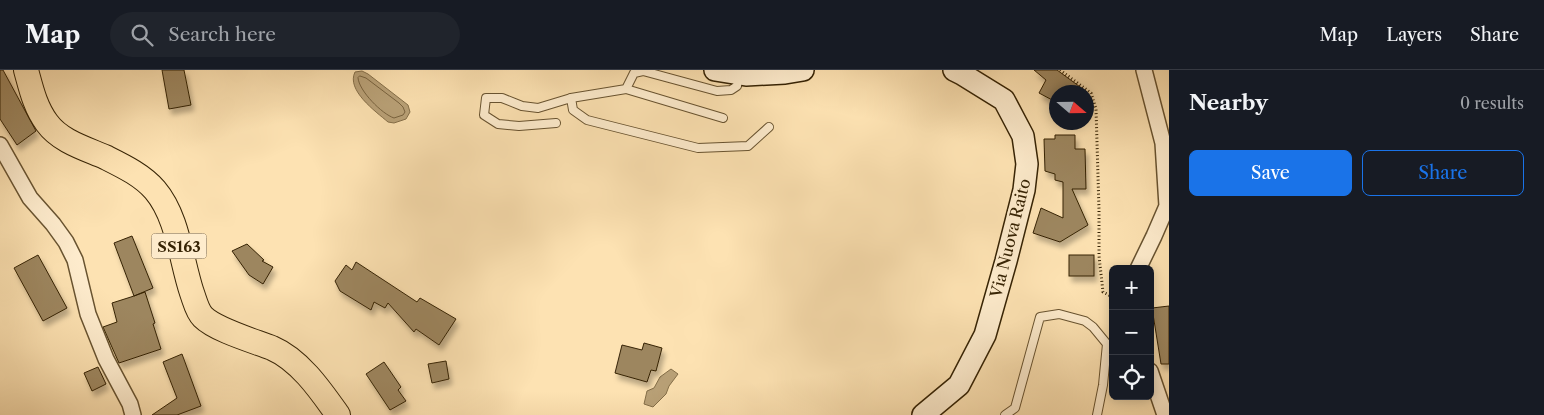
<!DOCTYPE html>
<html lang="en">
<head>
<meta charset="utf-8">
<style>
  body { margin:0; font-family:"Libre Caslon Text",serif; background:#20242c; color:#f1f3f6 }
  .controls { position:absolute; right:15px; bottom:15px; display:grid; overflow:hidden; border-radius:8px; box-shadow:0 2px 12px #0003 }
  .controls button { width:45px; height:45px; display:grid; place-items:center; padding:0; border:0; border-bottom:1px solid #363941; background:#171b24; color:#f1f3f6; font:25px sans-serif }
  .compass { position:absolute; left:1049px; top:15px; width:45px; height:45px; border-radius:50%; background:#171b24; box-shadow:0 2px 12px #0003; rotate:110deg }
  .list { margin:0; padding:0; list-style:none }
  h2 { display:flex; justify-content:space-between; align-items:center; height:65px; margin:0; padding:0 20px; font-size:21px }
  h2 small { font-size:16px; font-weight:400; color:#9ea1a6 }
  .actions { display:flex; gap:10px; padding:15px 20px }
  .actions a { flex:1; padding:11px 0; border:1px solid #1a73e8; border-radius:8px; text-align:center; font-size:18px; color:#1a73e8 }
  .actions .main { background:#1a73e8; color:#fff }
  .icon { flex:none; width:28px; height:28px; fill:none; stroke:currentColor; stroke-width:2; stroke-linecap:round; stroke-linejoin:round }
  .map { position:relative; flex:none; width:1169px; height:345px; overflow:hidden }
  header { display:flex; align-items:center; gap:30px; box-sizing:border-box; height:70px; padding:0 25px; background:#171b24; border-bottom:1px solid #363941 }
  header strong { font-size:24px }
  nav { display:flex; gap:28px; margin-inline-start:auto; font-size:18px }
  .search { width:350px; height:45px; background:#20242c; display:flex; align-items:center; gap:12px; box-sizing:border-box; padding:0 18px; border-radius:28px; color:#9ea1a6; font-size:19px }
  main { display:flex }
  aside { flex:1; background:#171b24 }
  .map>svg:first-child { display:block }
  .water { fill:#b9a177; stroke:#856f49 }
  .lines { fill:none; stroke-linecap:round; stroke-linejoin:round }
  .shore { stroke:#78623e; stroke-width:1 }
  .building { fill:#9d865e; stroke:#362304; filter:url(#shadow) }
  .lane-casing { stroke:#685330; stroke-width:10 }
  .street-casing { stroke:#685330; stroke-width:18 }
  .secondary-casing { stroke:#362304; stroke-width:24 }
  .primary-casing { stroke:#362304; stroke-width:26 }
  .path { stroke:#362304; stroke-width:3; stroke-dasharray:1 2.5; stroke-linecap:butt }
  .lane { stroke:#feeccd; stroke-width:8 }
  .street { stroke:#feeccd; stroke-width:15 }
  .secondary { stroke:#feeccd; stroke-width:21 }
  .primary { stroke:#fde2b2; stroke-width:24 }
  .labels { text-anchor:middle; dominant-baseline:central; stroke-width:4.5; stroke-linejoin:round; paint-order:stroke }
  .shield { fill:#feeccd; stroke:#725f40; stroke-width:1 }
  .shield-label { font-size:15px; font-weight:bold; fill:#362304 }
  .street-label { font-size:16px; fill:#362304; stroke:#feeccd }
</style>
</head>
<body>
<header>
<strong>Map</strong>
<div class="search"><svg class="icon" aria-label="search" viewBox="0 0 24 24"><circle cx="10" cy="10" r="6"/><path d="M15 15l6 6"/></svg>Search here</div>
<nav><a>Map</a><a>Layers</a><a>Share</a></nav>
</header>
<main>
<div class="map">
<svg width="1169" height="345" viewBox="0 0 1169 345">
  <defs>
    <filter id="shadow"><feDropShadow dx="3" dy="5.5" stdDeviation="2.5" flood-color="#0004"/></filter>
  </defs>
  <rect width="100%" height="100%" fill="#fde2b2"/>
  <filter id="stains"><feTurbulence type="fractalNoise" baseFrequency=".004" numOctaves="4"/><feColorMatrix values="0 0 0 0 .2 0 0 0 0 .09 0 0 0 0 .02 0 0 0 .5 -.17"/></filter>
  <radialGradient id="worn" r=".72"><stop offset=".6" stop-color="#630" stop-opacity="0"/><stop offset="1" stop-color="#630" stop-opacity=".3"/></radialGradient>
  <g class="water">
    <path d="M362 1 368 4 408 35 410 42 406 49 394 53 388 52C375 41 346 20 355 2Z"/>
    <polygon points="671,299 678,304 669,316 666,324 653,337 644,334 647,321 654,318 660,307"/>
  </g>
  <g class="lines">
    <path class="shore" d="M360 6 366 8 399 33 403 37 405 42 403 45 394 48C382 44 359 21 358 8Z"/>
  </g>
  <g class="building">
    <polygon points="0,0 3,0 36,61 17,75 0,49"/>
    <polygon points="162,0 184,0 191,35 169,39"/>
    <polygon points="1034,0 1057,0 1087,22 1056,22 1056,32 1039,23 1046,10"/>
    <polygon points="1055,65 1075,65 1075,79 1085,79 1086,119 1072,119 1088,155 1060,172 1033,163 1041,138 1063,148 1063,112 1055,110 1055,104 1045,101 1044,69 1055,69"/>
    <polygon points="132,166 153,218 134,226 145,222 155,253 153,254 161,279 119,293 103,257 117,252 112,233 134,226 114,173"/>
    <polygon points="247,174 264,190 262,191 273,197 263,214 249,205 232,181"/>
    <polygon points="38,185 67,238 43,251 14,198"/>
    <rect x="1069" y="185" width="25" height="21"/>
    <polygon points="356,192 417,232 420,228 456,249 439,275 416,259 414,262 388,233 385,238 374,232 371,240 340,221 335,211 346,195 352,200"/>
    <polygon points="1169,236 1169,294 1161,294 1152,238"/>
    <polygon points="644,273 662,278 656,301 651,300 647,312 615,303 622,275 642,280"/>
    <polygon points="182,284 201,336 177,345 152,345 177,328 163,292"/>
    <polygon points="446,291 449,309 432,313 428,294"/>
    <polygon points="384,292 401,317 398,320 406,331 390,340 366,304"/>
    <polygon points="98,297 106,314 92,321 84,303"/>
  </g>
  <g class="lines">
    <g class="lane-casing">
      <g id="lane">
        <polyline points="626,19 723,48"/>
        <polyline points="571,28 626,19 634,3 643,1 717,21 731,20 737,16 739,5"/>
        <polyline points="556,53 519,56 498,54 484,45 486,28 502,28 522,36 538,38 571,28 573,40 587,50 698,78 748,76 769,57"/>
        <polyline points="1005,345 1015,338 1040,247 1059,244 1085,251 1093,257 1107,274 1103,315 1097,345"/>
      </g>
    </g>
    <g class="street-casing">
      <g id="street">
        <polyline points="0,75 30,128 53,154 66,172 75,190 88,244 106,289 130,334 133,345"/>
        <polyline points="1138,199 1154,166 1167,136 1163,73 1144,0"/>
        <polyline points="1150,301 1165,345"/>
      </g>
    </g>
    <g class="secondary-casing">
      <g id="secondary">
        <polyline points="715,0 746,5 785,3 803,0"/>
        <polyline points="923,345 959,315 985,265 1006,191 1024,120 1027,94 1023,66 1004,30 962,4 954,0"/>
      </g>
    </g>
    <g class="primary-casing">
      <path id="primary" d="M26 0C31 18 35 37 47 53 60 71 84 78 105 87 123 96 142 105 155 120 178 147 181 190 192 223 195 231 197 241 203 247 216 260 254 271 272 278 300 290 321 321 338 345"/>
    </g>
    <polyline class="path" points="1060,0 1091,23 1096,39 1099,140 1099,186 1103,222 1113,227"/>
    <use href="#lane" class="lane"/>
    <use href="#street" class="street"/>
    <use href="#secondary" class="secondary"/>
    <use href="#primary" class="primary"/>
  </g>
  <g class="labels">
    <rect class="shield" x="151.5" y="163.5" width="55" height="25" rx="4"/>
    <g class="shield-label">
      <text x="179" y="176">SS163</text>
    </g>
    <g class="street-label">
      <text transform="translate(1010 168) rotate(-76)">Via Nuova Raito</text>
    </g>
  </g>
  <rect width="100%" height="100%" filter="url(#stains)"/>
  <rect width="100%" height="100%" fill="url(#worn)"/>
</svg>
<div class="controls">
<button>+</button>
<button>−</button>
<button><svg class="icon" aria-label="locate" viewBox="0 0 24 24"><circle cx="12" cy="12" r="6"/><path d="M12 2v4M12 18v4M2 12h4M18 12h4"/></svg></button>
</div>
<svg class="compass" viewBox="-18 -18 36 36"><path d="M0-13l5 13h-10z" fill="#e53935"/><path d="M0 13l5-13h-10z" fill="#9ea1a6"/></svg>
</div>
<aside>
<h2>Nearby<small>0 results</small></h2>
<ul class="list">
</ul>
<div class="actions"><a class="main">Save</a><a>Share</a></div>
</aside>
</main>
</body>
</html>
